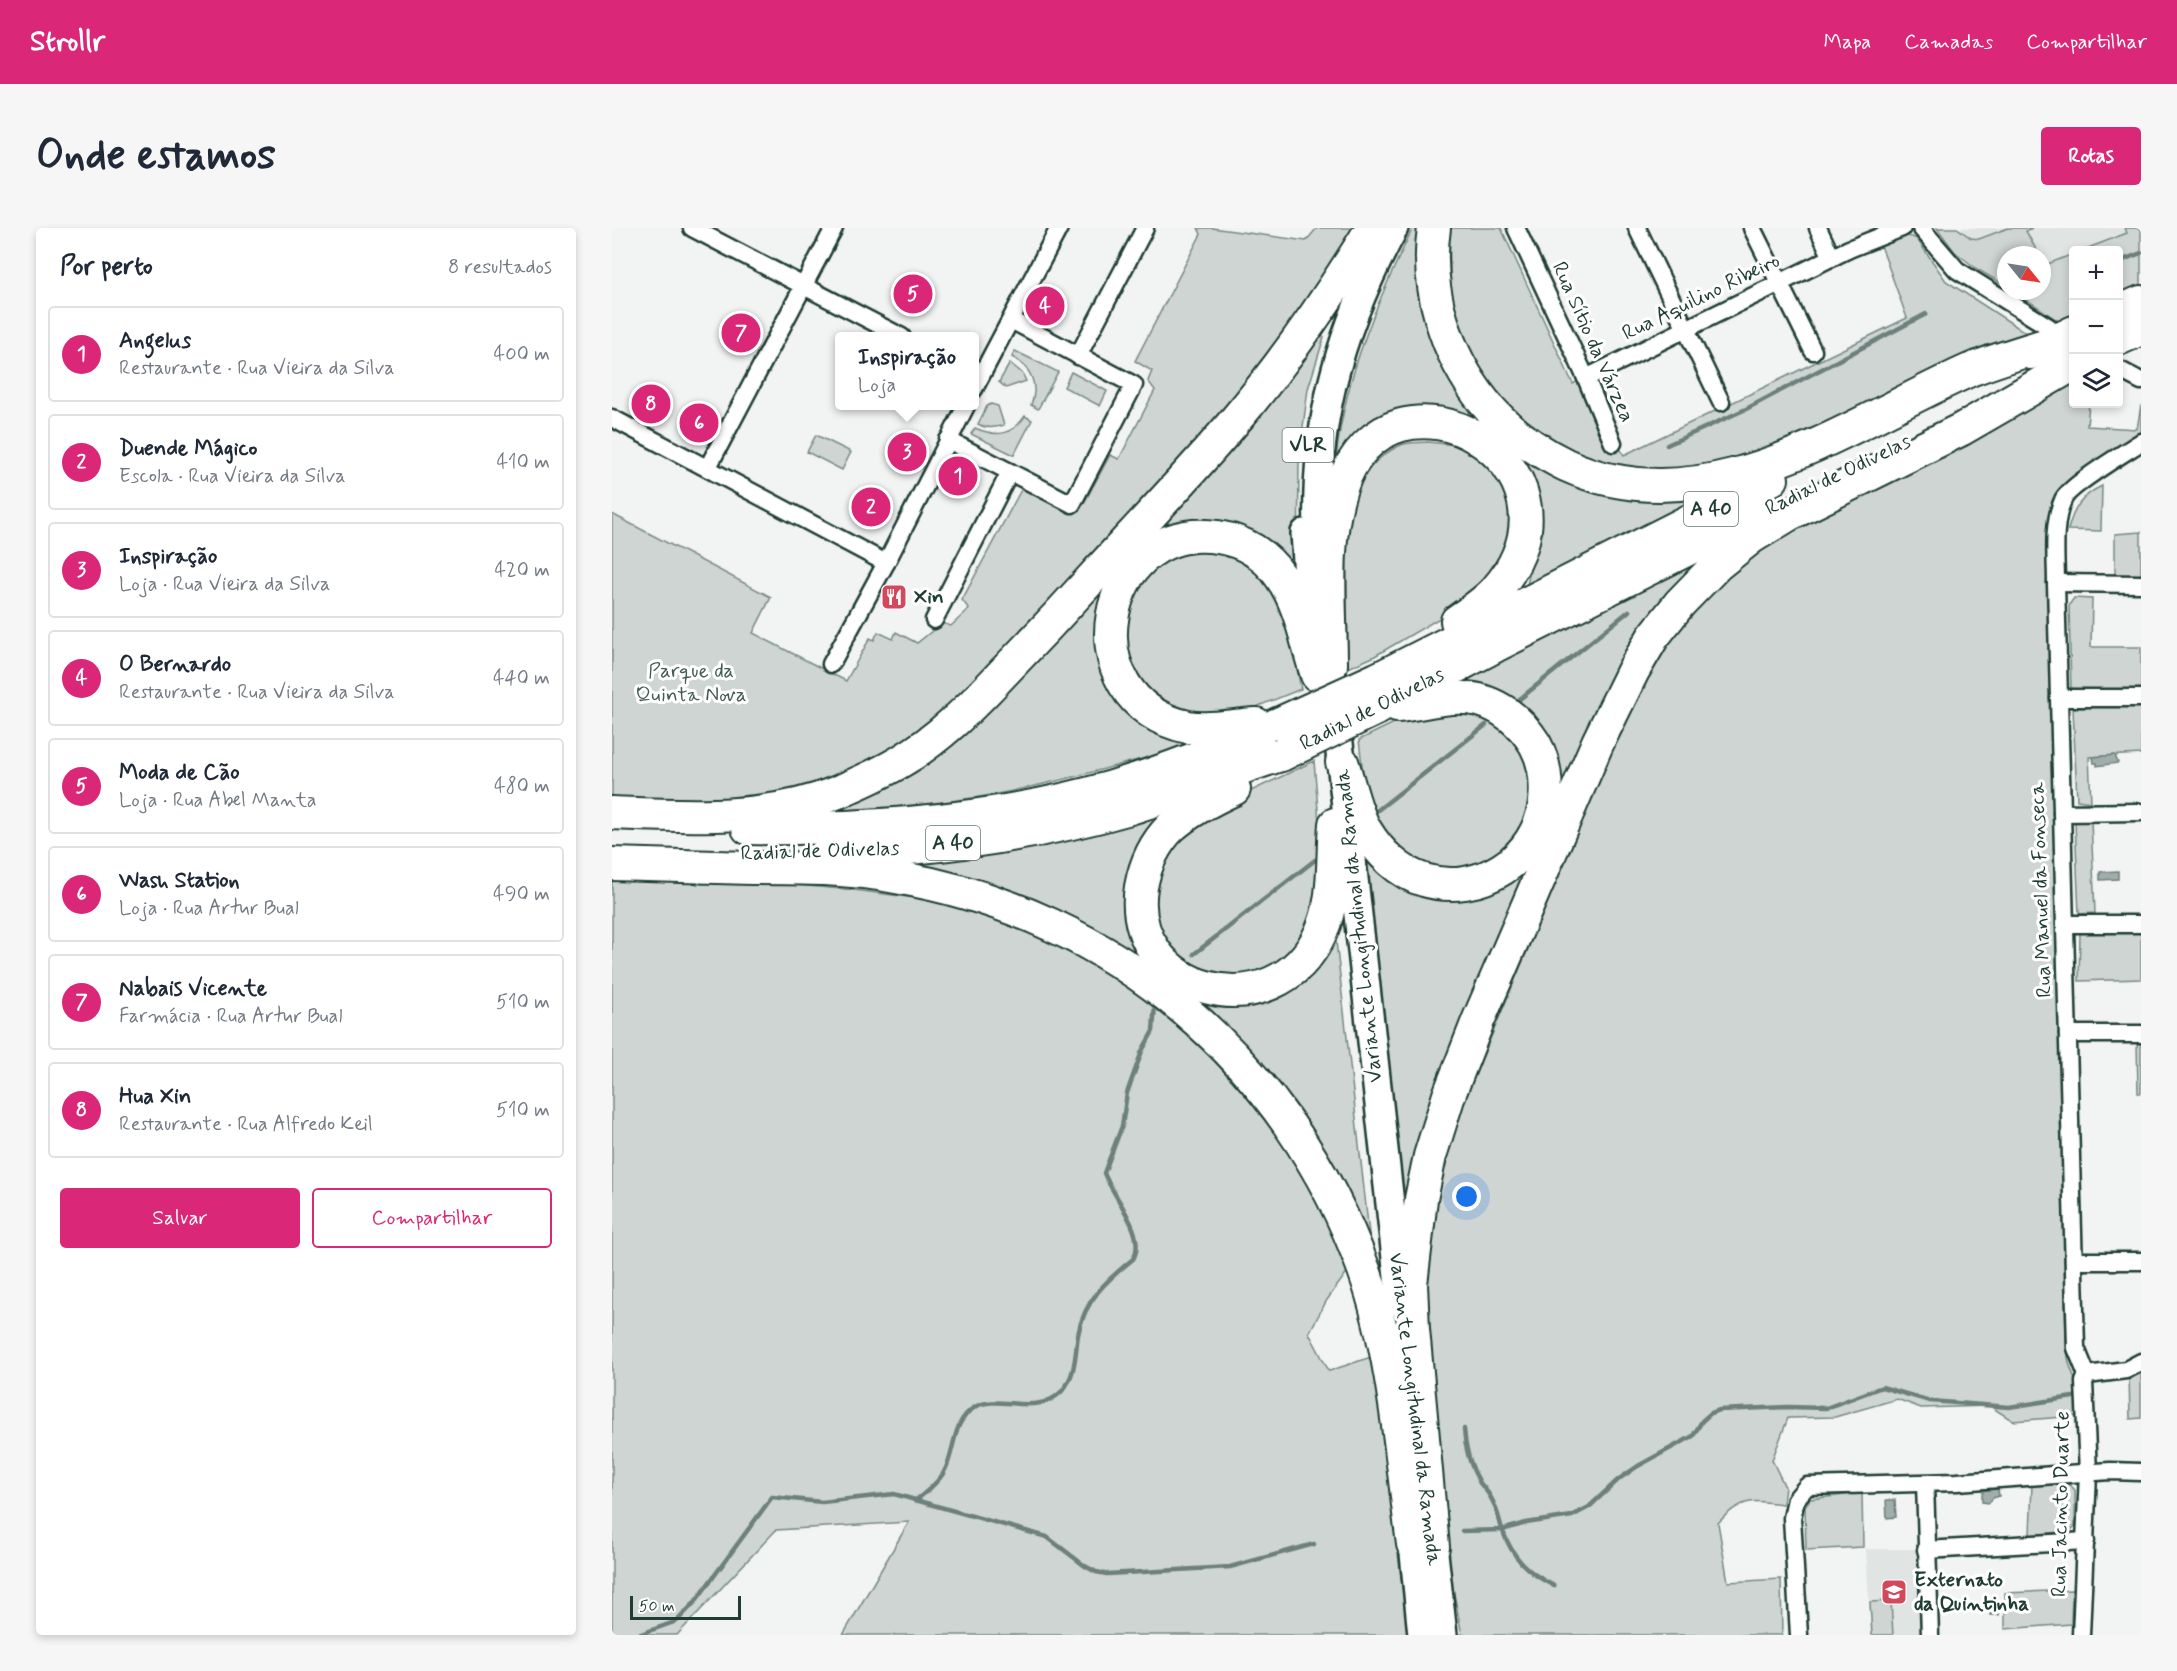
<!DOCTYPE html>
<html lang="pt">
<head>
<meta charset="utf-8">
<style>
  body { margin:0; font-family:Mynerve,sans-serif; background:#f6f6f7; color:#1f2937 }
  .controls { position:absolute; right:18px; top:18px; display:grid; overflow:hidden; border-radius:6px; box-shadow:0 3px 9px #0003 }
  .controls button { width:54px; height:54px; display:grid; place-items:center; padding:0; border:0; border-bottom:2px solid #e0e1e3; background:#fff; color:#1f2937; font:30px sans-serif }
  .compass { position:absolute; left:1385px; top:18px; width:54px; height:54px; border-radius:50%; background:#fff; box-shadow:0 3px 9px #0003; rotate:120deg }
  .scale { position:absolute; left:18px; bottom:15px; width:111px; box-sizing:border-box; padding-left:6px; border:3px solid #1f3d34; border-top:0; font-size:16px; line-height:21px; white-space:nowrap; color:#1f3d34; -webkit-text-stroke:4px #fff; paint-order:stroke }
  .you { position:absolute; left:855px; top:969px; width:21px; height:21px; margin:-15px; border:4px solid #fff; border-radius:50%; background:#1a73e8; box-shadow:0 0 0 9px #1a73e833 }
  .badge { display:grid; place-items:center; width:39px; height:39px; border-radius:50%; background:#db2777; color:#fff; font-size:20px; font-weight:700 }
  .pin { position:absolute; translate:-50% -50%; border:3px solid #fff; box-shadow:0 2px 6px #0006 }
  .popup { position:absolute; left:223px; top:104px; width:144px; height:78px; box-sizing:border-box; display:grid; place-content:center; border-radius:6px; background:#fff; filter:drop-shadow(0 2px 4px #0005); font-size:20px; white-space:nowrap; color:#747a83 }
  .popup b { font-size:22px; color:#1f2937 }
  .popup::after { content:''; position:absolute; left:50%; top:100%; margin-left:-12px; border:12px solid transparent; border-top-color:#fff }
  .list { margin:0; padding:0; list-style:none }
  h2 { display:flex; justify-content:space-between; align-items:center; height:78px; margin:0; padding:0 24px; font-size:26px }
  h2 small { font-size:20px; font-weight:400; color:#747a83 }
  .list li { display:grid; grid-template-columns:39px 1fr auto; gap:18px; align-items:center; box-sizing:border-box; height:96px; margin:0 12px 12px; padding:0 12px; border:2px solid #e0e1e3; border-radius:6px }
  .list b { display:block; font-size:22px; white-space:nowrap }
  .list p { margin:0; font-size:20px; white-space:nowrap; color:#747a83 }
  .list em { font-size:20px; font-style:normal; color:#747a83 }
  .actions { display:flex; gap:12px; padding:18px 24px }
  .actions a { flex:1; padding:14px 0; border:2px solid #db2777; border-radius:6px; text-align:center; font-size:21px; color:#db2777 }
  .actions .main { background:#db2777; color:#fff }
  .icon { flex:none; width:33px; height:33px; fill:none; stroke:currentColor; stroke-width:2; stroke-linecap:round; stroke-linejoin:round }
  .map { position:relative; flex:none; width:1529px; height:1407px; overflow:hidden; border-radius:6px }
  header { display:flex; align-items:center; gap:36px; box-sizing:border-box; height:84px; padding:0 30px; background:#db2777; color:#fff }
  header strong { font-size:28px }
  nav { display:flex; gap:33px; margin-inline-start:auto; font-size:21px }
  .intro { display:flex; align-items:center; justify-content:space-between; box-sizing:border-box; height:144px; padding:0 36px }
  h1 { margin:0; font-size:42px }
  .button { padding:15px 27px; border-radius:6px; background:#db2777; color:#fff; font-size:21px; font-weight:700 }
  main { display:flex; gap:36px; padding:0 36px }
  aside { flex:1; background:#fff; border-radius:6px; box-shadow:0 3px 9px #0003 }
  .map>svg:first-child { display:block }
  .built { fill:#e0e4e3 }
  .green { fill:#ced5d3; stroke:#768984; stroke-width:1.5 }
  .water { fill:#a1adaa; stroke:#6d807b; stroke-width:1.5 }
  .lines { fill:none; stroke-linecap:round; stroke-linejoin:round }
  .stream { stroke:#6d807b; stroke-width:4.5 }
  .street-casing { stroke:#1f3d34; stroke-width:21 }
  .primary-casing { stroke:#1f3d34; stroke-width:32 }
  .highway-casing { stroke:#1f3d34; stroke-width:36 }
  .street { stroke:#fff; stroke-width:16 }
  .primary { stroke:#fff; stroke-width:27 }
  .highway { stroke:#fff; stroke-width:32 }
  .highway-bridge-casing { stroke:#1f3d34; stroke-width:36; stroke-linecap:butt }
  .highway-bridge { stroke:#fff; stroke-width:32 }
  .labels { text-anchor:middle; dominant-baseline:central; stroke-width:6; stroke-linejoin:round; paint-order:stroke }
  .shield { fill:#fff; stroke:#627771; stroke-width:1.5 }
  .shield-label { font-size:20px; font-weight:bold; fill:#1f3d34 }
  .street-label { font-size:21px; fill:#1f3d34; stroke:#fff }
  .poi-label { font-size:21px; font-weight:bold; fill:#1f3d34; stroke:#fff; text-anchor:start }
  .park-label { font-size:21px; fill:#425b54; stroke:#fff }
</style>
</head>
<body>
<header>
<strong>Strollr</strong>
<nav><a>Mapa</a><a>Camadas</a><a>Compartilhar</a></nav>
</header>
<div class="intro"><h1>Onde estamos</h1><a class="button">Rotas</a></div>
<main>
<aside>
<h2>Por perto<small>8 resultados</small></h2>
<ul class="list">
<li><span class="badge">1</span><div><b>Angelus</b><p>Restaurante · Rua Vieira da Silva</p></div><em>400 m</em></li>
<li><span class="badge">2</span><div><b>Duende Mágico</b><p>Escola · Rua Vieira da Silva</p></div><em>410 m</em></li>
<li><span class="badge">3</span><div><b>Inspiração</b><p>Loja · Rua Vieira da Silva</p></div><em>420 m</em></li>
<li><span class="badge">4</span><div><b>O Bernardo</b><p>Restaurante · Rua Vieira da Silva</p></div><em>440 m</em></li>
<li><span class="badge">5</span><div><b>Moda de Cão</b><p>Loja · Rua Abel Manta</p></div><em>480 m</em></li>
<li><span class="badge">6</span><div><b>Wash Station</b><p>Loja · Rua Artur Bual</p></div><em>490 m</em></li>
<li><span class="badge">7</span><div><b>Nabais Vicente</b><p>Farmácia · Rua Artur Bual</p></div><em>510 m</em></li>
<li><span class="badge">8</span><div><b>Hua Xin</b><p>Restaurante · Rua Alfredo Keil</p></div><em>510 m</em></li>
</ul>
<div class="actions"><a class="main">Salvar</a><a>Compartilhar</a></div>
</aside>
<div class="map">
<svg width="1529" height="1407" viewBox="0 0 1529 1407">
  <rect width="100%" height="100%" fill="#f2f3f3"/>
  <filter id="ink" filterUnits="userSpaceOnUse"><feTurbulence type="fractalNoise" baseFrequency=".0167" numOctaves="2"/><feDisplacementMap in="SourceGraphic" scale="12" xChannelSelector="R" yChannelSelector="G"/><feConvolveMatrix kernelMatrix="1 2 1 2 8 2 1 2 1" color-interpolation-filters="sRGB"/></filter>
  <g filter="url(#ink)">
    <g class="built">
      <polygon points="1325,0 1529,0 1506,22 1462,22 1461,47 1430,59 1430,27 1394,27 1394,58 1365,41 1343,24"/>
      <polygon points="1254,1321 1307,1321 1310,1407 1259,1407"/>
    </g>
    <g class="green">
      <path d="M586 0H600L694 13 705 0H749L671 122 371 456 250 546 131 576 0 575V286L159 369 141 405 234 453 258 410 262 412 266 404 281 411 284 404 305 415 330 395 339 398 357 381 350 372 410 260C429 263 452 294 471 277L498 227 507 231 543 162 536 153 540 143 523 133 589 6Z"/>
      <path d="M801 0H816L814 21 896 209 1094 265 1095 269 915 357 927 299V280L922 258 834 184 735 236 724 230C733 148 765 73 801 0Z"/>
      <path d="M837 0H889L961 156 966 153 1012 227 1295 90 1268 15C1281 11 1293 4 1305 11L1334 53 1419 108 1374 117 1332 140 1164 221 1104 243 1021 248 917 206 862 140 839 73Z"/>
      <polygon points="1325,0 1345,0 1359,10 1367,11 1396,0 1420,0 1414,3 1427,27 1394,27 1394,58 1365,41 1343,24"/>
      <polygon points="1513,0 1529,0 1529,57 1507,68 1506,22 1471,22 1515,5"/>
      <polygon points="1461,26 1461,88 1448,94 1402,63 1430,63 1430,32 1433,37"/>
      <path d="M710 106 712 109 696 161 687 229 686 349 656 321 549 310 487 422 588 515C518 534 449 554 379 567 322 577 263 580 206 584L269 557 647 188Z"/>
      <path d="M403 123 446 144 426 181 419 177C427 157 419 139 400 129Z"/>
      <polygon points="398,135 410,145 414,153 394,160 387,154"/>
      <polygon points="459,144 495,163 488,178 452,159"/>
      <path d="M1461 150 1462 176H1477L1475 198 1525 201 1529 177V206L1443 275 1438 288 1437 300 1454 1116 1457 1135 1464 1154V1188L1401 1193 1378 1178 1309 1180 1285 1171 1223 1189 1176 1190 1160 1232 1173 1259 1171 1276C1139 1272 1129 1270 1106 1295L1116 1354 1169 1351 1170 1407H850L835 1330 811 1067 824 960 846 888 1018 477C1037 444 1056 410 1082 382 1107 353 1136 328 1167 306Z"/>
      <path d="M379 176 386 178 392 197C383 200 374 201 366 196L375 178Z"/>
      <path d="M413 188 420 192 402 227 359 206 363 200C384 209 400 208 413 188Z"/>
      <polygon points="204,207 239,224 230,242 195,224"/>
      <path d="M816 214 844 217 866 227 887 246 899 275 893 331 850 377 761 429 736 440C736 414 735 388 735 362 734 309 730 243 789 217 797 214 808 215 816 214Z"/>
      <path d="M1490 258 1489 303 1456 302C1461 281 1470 267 1490 258Z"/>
      <polygon points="1529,304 1529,347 1503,347 1503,306"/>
      <path d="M583 323C592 324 602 323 611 325 676 337 678 409 689 461L634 483 586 486 539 469 522 448 512 404 525 359 542 341 562 329Z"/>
      <polygon points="1105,324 1052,384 794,994 755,634 761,630 863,666 945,547 853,460 848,452"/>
      <polygon points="1462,370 1480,371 1479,419 1529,419 1529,462 1459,464 1457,377"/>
      <polygon points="1529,477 1529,526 1477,529 1479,574 1465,572 1461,480"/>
      <polygon points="815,484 863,486 892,498 910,516 925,549 906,615 878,636 822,645 776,617 755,579 747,512 784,494"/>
      <polygon points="702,533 708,606 706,680 679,728 634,750 581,742 551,713 538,688 550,629 595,584"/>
      <polygon points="559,581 519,677 603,772 723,704 759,1023 586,780 290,637 355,630 469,608"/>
      <polygon points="1479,593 1483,685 1467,686 1463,594"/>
      <polygon points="0,646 126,652 242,662 357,677 443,709 557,781 676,909 741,1036 715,1072 697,1105 717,1143 762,1128 796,1407 231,1407 297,1294 164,1302 65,1407 0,1407"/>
      <polygon points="1529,704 1529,751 1467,753 1468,705"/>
      <polygon points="1525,814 1529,814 1529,865 1526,865"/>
      <polygon points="1529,1141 1529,1190 1518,1191 1517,1146"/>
      <polygon points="1420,1256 1458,1257 1463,1262 1463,1298 1458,1303 1418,1307"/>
      <polygon points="1250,1265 1251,1319 1194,1322 1193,1278 1198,1271"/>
      <polygon points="1460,1362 1459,1396 1393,1401 1393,1365"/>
      <polygon points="1279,1373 1281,1407 1260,1407 1258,1374"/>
    </g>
    <g class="water">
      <polygon points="1503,527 1506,535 1485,538 1485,535 1482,535 1481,529"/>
      <polygon points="1506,643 1506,651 1488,652 1488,644"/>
      <polygon points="1386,1261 1387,1268 1381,1270 1377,1275 1370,1274 1370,1267 1372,1262"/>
      <polygon points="1274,1272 1283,1272 1284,1289 1275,1290"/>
      <polygon points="1377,1372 1386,1372 1387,1387 1378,1387"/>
    </g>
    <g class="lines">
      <g class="stream">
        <polyline points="1506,34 1529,25"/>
        <polyline points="1055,217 1134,181 1314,86"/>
        <polyline points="904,474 1017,383"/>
        <polyline points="762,585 874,497"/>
        <polyline points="582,726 703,632"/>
        <path d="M852 1201C853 1221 858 1238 868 1255 872 1260 876 1264 879 1270 885 1280 887 1291 890 1301 901 1331 915 1344 942 1358"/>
        <path d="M303 1273C313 1265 326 1255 332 1244 344 1222 339 1194 363 1179 386 1165 425 1190 450 1163 464 1147 463 1127 466 1107 472 1072 495 1052 521 1031 536 1007 500 967 492 945L510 898 515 865 530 823 541 803 543 776"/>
        <polyline points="850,1303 890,1302 914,1295 960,1288 977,1279 1007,1251 1026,1238 1081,1208 1090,1193 1099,1185 1107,1182 1175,1179 1214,1180 1270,1159 1318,1173 1397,1179 1461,1169"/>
        <polyline points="26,1407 65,1393 83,1374 160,1269 210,1274 282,1266 435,1309 473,1338 484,1344 495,1346 618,1339 702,1316"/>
      </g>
      <g class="street-casing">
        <g id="street">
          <polyline points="80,0 290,109"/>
          <polyline points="904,0 974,150 1001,215"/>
          <polyline points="1025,0 1109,174"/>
          <polyline points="1140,0 1201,123"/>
          <polyline points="1206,0 1220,30"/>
          <polyline points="1309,0 1345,42 1437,99"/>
          <polyline points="466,128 533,0"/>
          <polyline points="1506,141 1529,153"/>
          <polyline points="974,150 1237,21 1290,0"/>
          <polyline points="362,161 447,0"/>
          <polyline points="0,190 274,335"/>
          <polyline points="336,212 460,276 522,157 399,92"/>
          <polyline points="96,239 222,0"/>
          <polyline points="1444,355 1529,356"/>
          <polyline points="322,392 398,244"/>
          <polyline points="219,436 274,335 354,178"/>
          <polyline points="1447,470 1529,470"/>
          <polyline points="1450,585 1529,584"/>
          <polyline points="1453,696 1529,696"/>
          <polyline points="1456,806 1529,806"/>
          <polyline points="1462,1033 1529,1033"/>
          <path d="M1475 1147 1464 1120 1444 355C1444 329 1440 296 1451 272 1456 258 1514 224 1529 214"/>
          <polyline points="1475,1147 1514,1142 1529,1134"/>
          <polyline points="1313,1256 1318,1407"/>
          <polyline points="1314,1322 1474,1313"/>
          <polyline points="1187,1407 1180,1290 1184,1271 1195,1258 1345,1254 1498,1243 1529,1244"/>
          <polyline points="1469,1407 1476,1245 1472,1154 1475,1147"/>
        </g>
      </g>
      <g class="primary-casing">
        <g id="primary">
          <polyline points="693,305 700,404"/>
          <path d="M707 327C699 204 724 108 782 0"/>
          <polyline points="716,416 789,1075"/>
          <polyline points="799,1295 810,1407"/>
          <polyline points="819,1298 831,1407"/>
        </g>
      </g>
      <g class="highway-casing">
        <g id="highway">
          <path d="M822 0C813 61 834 126 872 174 894 201 923 222 954 237 1094 301 1234 197 1358 142 1383 132 1410 124 1436 116"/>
          <polyline points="1506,84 1529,74"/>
          <polyline points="1506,111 1529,101"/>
          <polyline points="1418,125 1462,104"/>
          <path d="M719 437C719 379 711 316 729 260 778 115 991 237 884 362 873 374 858 384 845 393"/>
          <polyline points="765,451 1160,251"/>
          <polyline points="766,480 883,418 1148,285"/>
          <path d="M644 496C621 497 599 503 576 499 453 473 488 291 606 309 632 313 654 327 669 349 689 377 694 415 705 447"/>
          <path d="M730 534C737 554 743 585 754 603 767 624 787 645 812 652 867 669 926 631 933 574 935 554 933 534 923 516 910 495 891 479 867 472 840 465 812 476 785 478"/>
          <path d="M622 561C600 571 577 583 559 599 543 615 533 637 529 659 513 764 663 807 709 704 724 671 720 632 723 596"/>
          <path d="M0 585C75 588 156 593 226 564 247 555 267 546 286 535 326 512 359 479 390 446 421 414 451 382 481 349 528 298 576 248 621 195 673 134 718 68 760 0"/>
          <path d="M136 600C257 602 383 593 500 559 557 542 612 520 666 496"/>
          <path d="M215 625C317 622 420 608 518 580 570 565 618 542 669 527"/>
          <path d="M0 636C46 637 93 639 139 640 188 640 236 640 284 649 503 686 677 834 752 1042 782 1126 789 1228 801 1316"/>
          <polyline points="821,1319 801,1101 799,1056 809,971 818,928 837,867 866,793 986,514 1021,443 1041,409 1068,375 1105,337 1140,309 1176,287 1350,201 1462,136"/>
        </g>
      </g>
      <use href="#street" class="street"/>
      <use href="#primary" class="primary"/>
      <use href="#highway" class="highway"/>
      <g class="highway-bridge-casing">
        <g id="highway-bridge">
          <polyline points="666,496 765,451"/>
          <polyline points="669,527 766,480"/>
        </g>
      </g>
      <use href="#highway-bridge" class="highway-bridge"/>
    </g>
  </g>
  <defs>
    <g id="restaurant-square" transform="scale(1.35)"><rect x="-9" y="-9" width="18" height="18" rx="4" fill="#d1495b" stroke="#fff"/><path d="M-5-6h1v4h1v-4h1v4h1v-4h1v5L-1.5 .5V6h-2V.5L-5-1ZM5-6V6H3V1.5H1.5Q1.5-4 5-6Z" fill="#fff"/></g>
    <g id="school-square" transform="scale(1.35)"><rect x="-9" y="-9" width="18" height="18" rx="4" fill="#d1495b" stroke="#fff"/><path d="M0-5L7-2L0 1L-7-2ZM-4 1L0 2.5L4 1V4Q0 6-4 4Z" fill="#fff"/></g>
  </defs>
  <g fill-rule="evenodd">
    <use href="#restaurant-square" x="282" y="369"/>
    <use href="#school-square" x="1282" y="1364"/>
  </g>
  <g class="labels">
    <g class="shield">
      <rect x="670.5" y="200" width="51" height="34" rx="4.5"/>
      <rect x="1072" y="264" width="54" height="34" rx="4.5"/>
      <rect x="314" y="598" width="54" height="34" rx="4.5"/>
    </g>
    <g class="shield-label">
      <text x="696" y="217">VLR</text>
      <text x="1099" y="281">A 40</text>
      <text x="341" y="615">A 40</text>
    </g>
    <g class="street-label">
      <text transform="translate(1089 69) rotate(-26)">Rua Aquilino Ribeiro</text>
      <text transform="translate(981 114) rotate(66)">Rua Sítio da Várzea</text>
      <text transform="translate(1226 247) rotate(-26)">Radial de Odivelas</text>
      <text transform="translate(760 481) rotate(-27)">Radial de Odivelas</text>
      <text transform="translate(208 623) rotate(-2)">Radial de Odivelas</text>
      <text transform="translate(1429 662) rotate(-92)">Rua Manuel da Fonseca</text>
      <text transform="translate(747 698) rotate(-96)">Variante Longitudinal da Ramada</text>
      <text transform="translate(803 1181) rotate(83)">Variante Longitudinal da Ramada</text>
      <text transform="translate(1449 1276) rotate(-89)">Rua Jacinto Duarte</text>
    </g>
    <g class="poi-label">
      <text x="302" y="369">Xin</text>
      <text x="1302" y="1352">Externato<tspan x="1302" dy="24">da Quintinha</tspan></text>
    </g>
    <g class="park-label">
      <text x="79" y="443">Parque da<tspan x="79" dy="24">Quinta Nova</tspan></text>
    </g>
  </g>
</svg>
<div class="controls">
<button>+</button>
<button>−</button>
<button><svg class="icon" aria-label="layers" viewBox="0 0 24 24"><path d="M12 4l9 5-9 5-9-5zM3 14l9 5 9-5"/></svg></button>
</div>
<svg class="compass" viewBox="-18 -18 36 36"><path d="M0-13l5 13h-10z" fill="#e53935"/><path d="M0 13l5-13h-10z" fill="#747a83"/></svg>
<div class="scale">50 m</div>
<div class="you"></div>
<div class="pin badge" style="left:346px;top:248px">1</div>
<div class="pin badge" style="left:259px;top:279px">2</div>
<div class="pin badge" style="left:295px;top:224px">3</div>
<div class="popup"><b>Inspiração</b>Loja</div>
<div class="pin badge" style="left:433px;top:78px">4</div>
<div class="pin badge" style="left:301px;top:66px">5</div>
<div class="pin badge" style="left:87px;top:195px">6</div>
<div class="pin badge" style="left:129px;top:105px">7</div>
<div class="pin badge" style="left:39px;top:176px">8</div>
</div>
</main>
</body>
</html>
